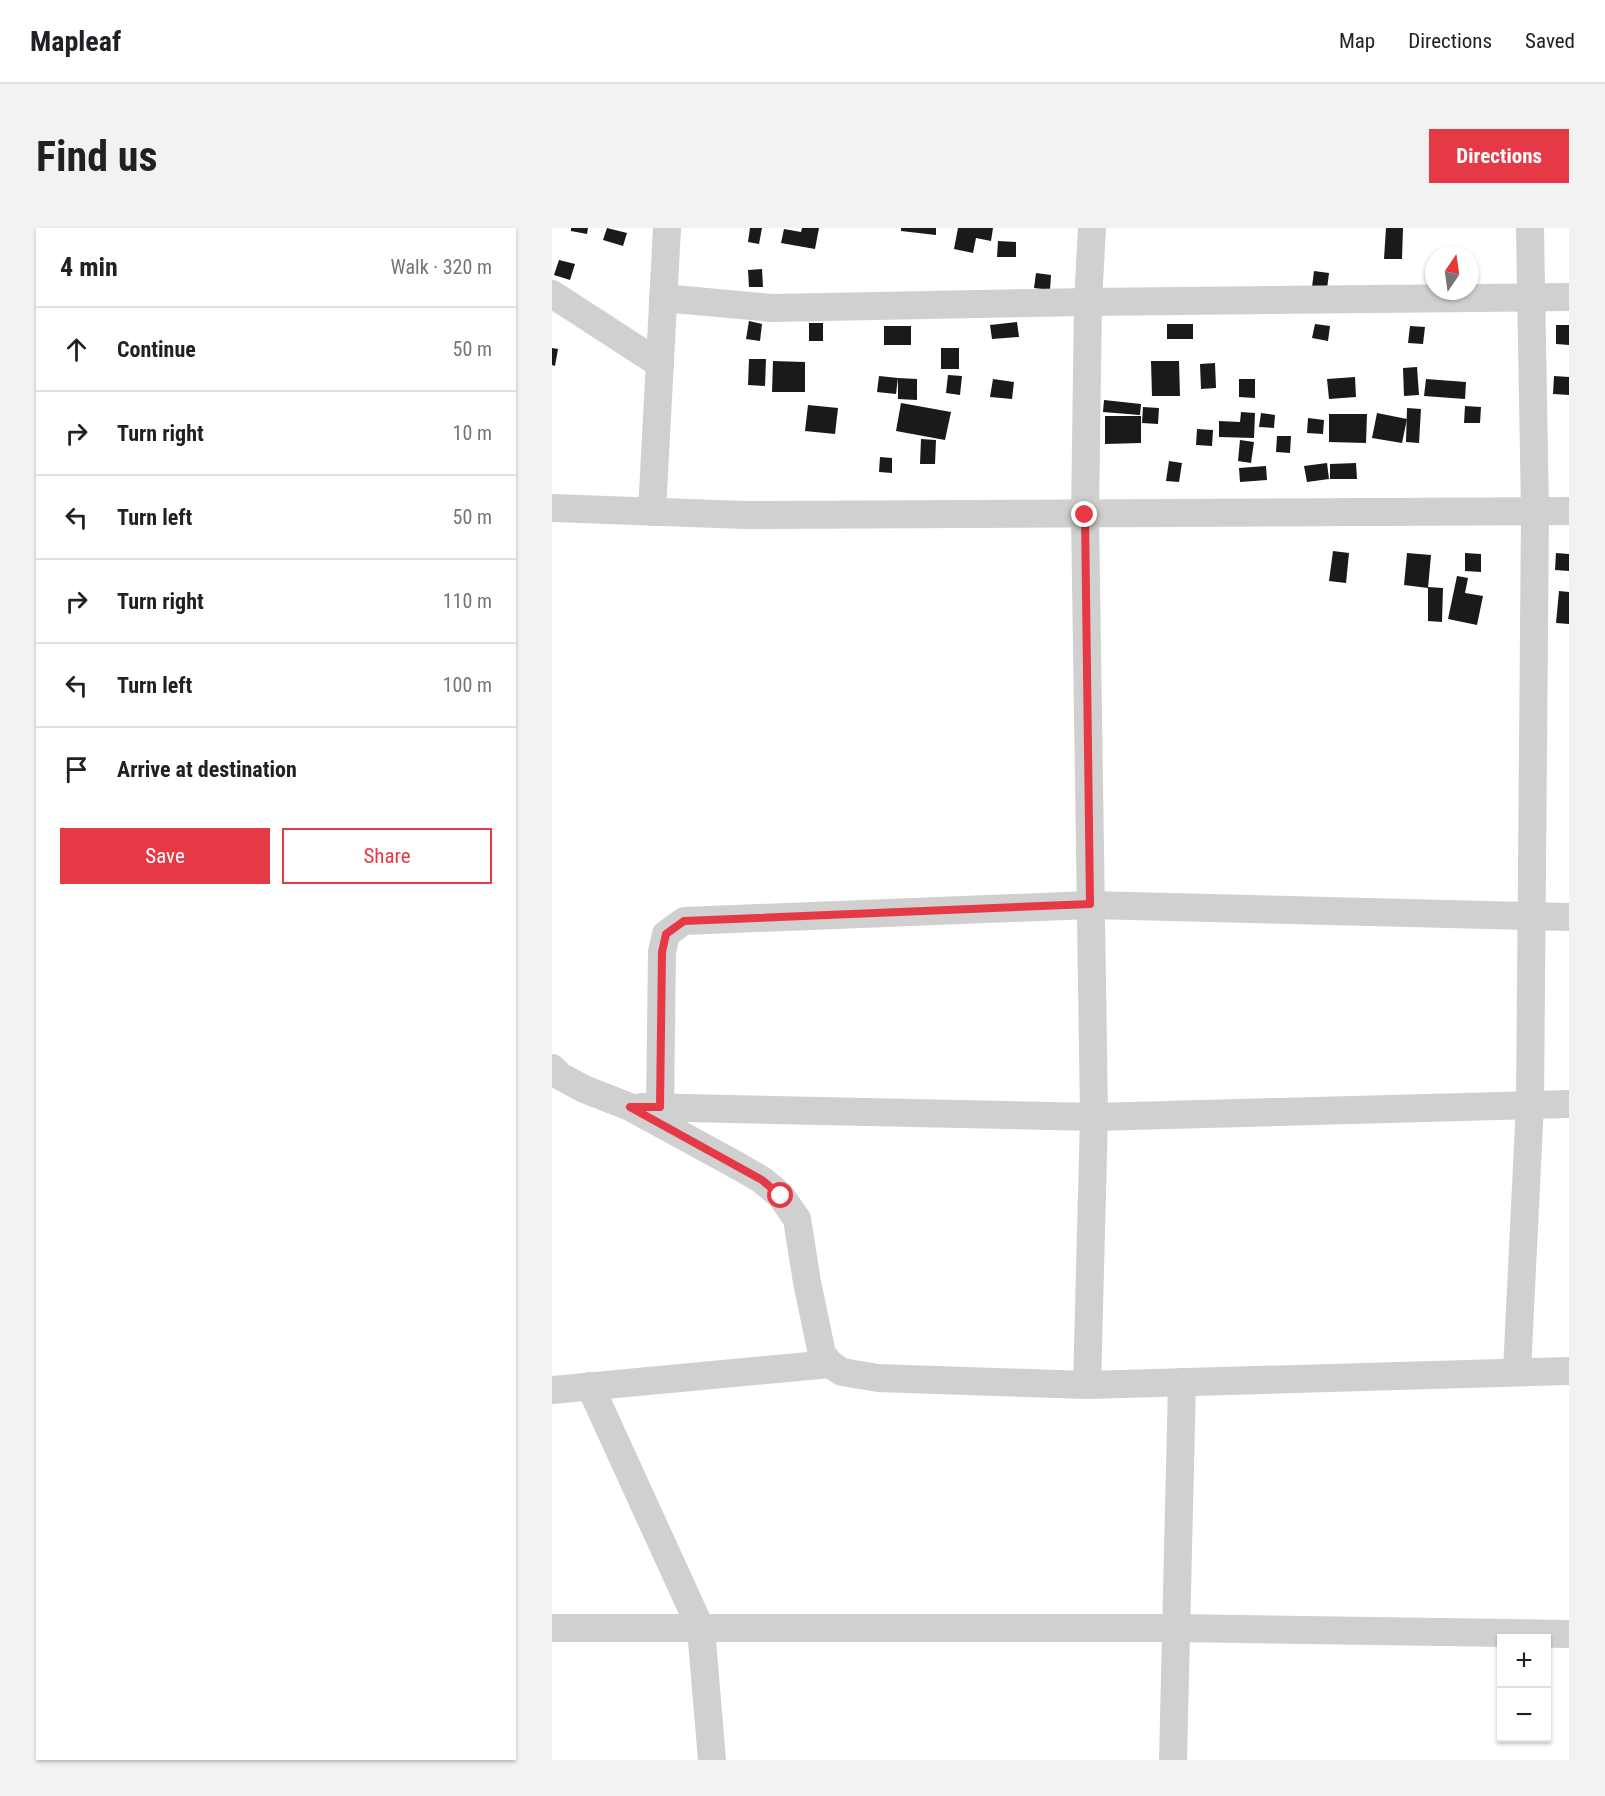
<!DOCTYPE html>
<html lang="en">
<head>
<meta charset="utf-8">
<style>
  body { margin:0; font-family:"Roboto Condensed",sans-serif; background:#f2f2f2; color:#202124 }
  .controls { position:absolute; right:18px; bottom:18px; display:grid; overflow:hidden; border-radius:0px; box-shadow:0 2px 4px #0004 }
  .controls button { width:54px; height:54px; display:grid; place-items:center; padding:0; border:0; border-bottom:2px solid #e0e0e0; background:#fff; color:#202124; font:30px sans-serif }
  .compass { position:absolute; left:873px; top:18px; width:54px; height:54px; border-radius:50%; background:#fff; box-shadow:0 2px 4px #0004; rotate:13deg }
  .stop { position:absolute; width:18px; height:18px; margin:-14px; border:4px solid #e63946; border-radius:50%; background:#fff }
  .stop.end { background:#e63946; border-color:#fff; box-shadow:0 2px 6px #0008 }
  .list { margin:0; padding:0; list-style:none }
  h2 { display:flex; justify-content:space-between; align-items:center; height:78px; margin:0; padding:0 24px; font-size:26px }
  h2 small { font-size:20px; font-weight:400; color:#757577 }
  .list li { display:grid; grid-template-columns:39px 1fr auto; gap:18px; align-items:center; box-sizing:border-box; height:84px; padding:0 24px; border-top:2px solid #e0e0e0 }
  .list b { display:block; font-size:22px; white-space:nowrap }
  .list em { font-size:20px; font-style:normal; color:#757577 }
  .actions { display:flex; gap:12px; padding:18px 24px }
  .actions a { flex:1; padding:14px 0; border:2px solid #e63946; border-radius:0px; text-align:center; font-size:21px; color:#e63946 }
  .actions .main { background:#e63946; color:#fff }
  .icon { flex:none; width:33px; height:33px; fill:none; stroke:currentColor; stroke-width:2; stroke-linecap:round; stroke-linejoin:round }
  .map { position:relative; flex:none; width:1017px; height:1532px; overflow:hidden; border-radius:0px }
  header { display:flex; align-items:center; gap:36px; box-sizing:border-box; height:84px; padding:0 30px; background:#fff; border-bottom:2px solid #e0e0e0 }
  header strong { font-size:28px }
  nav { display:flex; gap:33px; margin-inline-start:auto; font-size:21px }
  .intro { display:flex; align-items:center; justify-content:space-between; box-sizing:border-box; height:144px; padding:0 36px }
  h1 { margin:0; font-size:42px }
  .button { padding:15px 27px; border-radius:0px; background:#e63946; color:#fff; font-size:21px; font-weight:700 }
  main { display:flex; gap:36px; padding:0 36px }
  aside { flex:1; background:#fff; border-radius:0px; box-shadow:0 2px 4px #0004 }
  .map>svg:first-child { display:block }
  .building { fill:#1a1a1a }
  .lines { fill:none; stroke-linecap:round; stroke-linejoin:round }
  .street { stroke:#d0d0d0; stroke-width:28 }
  .route { stroke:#e63946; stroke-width:8 }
</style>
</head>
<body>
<header>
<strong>Mapleaf</strong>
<nav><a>Map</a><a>Directions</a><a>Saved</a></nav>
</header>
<div class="intro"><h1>Find us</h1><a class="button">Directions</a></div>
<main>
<aside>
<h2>4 min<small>Walk · 320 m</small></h2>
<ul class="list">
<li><svg class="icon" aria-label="ahead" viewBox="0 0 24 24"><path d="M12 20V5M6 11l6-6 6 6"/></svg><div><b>Continue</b></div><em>50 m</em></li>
<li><svg class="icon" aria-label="right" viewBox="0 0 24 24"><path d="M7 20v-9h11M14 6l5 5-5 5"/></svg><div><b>Turn right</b></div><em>10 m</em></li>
<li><svg class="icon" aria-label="left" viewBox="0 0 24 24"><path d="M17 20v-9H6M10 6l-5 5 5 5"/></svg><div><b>Turn left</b></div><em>50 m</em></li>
<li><svg class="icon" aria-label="right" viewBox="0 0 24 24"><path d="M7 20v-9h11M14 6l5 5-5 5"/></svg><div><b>Turn right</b></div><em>110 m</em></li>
<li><svg class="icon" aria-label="left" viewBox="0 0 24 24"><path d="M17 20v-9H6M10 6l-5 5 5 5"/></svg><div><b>Turn left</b></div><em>100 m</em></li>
<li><svg class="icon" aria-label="arrive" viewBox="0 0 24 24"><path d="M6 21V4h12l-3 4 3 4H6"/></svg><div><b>Arrive at destination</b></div></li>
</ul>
<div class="actions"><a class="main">Save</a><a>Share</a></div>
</aside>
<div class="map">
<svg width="1017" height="1532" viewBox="0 0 1017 1532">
  <rect width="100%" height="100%" fill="#fff"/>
  <g class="building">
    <polygon points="19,0 36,0 35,6 19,3"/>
    <polygon points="55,0 75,5 71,18 51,12"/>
    <polygon points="198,0 210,0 207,16 196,14"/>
    <polygon points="250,0 267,0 263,21 229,15 232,1 249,4"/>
    <polygon points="349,0 384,0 384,7 349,3"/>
    <polygon points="406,0 441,0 439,13 424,10 421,25 402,21"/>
    <polygon points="834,0 851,0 850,31 832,31"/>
    <polygon points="446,13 464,14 464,29 445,29"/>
    <polygon points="7,32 23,36 18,52 2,47"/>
    <polygon points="210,41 211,59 197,59 196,42"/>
    <polygon points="762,43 777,45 775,61 760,59"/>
    <polygon points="484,45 499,47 498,62 482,60"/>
    <polygon points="197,93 210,96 208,113 194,111"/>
    <polygon points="465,94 467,109 440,111 438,97"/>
    <rect x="257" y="95" width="14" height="18"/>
    <rect x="615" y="96" width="26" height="15"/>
    <polygon points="763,96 778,98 776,113 760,110"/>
    <polygon points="1004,97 1017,97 1017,117 1004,116"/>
    <rect x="332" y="98" width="27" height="19"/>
    <polygon points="858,98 873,99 871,116 856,115"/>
    <polygon points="0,120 6,121 3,138 0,137"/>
    <rect x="389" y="120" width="18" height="21"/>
    <polygon points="197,131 214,131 213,158 196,157"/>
    <polygon points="221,133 253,134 253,164 220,164"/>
    <polygon points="599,133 627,133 628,168 600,168"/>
    <polygon points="663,135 664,160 649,161 648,136"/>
    <polygon points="865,139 867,167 852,168 851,140"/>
    <polygon points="396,147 410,148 408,167 394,165"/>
    <polygon points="327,148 346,150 344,166 325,164"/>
    <polygon points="1002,148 1017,149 1017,167 1001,166"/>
    <polygon points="803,149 804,169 777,171 775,151"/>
    <polygon points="346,150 365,151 365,172 346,171"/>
    <polygon points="441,151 462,154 460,171 438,169"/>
    <polygon points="687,151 703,151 703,170 687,169"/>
    <polygon points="874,151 914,154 913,171 872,168"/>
    <polygon points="552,172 589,176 588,187 551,184"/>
    <polygon points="349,175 399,184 393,212 344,203"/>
    <polygon points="256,177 286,180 283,206 253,203"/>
    <polygon points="913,178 929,179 928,195 912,195"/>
    <polygon points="591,179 607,180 606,196 590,195"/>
    <polygon points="855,180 869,181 867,215 854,214"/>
    <polygon points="689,184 703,185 702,210 667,209 667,193 688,194"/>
    <polygon points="709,185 723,187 722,200 707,199"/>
    <polygon points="825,185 855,191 850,215 820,210"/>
    <polygon points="777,186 815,186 814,215 777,214"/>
    <polygon points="553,188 589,188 589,215 553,216"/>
    <polygon points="756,190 772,192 771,206 755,205"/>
    <polygon points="645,201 661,202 660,218 644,217"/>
    <polygon points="725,208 739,208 738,225 724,224"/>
    <polygon points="369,211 384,212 383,236 368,236"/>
    <polygon points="688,212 702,214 699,235 686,233"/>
    <polygon points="328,229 340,230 340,245 327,244"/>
    <polygon points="617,233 630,235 627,254 614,253"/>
    <polygon points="775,235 777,251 755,254 752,238"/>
    <polygon points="804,235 805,251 778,251 778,236"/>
    <polygon points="714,238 715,252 688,254 687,240"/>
    <polygon points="781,323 797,325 794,355 777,353"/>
    <polygon points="855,325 879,327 876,360 852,357"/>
    <polygon points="913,325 929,326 929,344 913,343"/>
    <polygon points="1004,325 1017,326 1017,343 1003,342"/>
    <polygon points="905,348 916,350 913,365 931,368 925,397 896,391"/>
    <polygon points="876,359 891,360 890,394 876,393"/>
    <polygon points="1007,363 1017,364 1017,396 1004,395"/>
  </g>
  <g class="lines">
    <g class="street">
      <polyline points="0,66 108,136"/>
      <polyline points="111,70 220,80 536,74 1017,69"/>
      <polyline points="0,280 193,287 1017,283"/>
      <polyline points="100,284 115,0"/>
      <polyline points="0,840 8,848 32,861 78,879 186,938 210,952 229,968 245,991 255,1054 270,1126 278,1136 290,1144 326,1150 535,1157 1017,1143"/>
      <polyline points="89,879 542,889 1017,876"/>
      <polyline points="108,879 110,724 114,706 132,693 538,677 1017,689"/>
      <polyline points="965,1143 978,876 983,284 978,0"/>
      <polyline points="535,1157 542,889 533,287 536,74 540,0"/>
      <polyline points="38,1158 149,1401 160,1532"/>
      <polyline points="0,1162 278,1136"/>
      <polyline points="0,1400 624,1400 1017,1406"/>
      <polyline points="621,1532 630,1154"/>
    </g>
  </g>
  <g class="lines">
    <polyline class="route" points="229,968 210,952 78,879 108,879 110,724 114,706 132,693 538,676 533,287"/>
  </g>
</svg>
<div class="controls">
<button>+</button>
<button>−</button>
</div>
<svg class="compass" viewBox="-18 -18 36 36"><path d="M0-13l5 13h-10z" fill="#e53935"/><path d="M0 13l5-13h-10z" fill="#757577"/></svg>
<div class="stop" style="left:229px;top:968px"></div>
<div class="stop end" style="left:533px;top:287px"></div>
</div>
</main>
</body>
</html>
